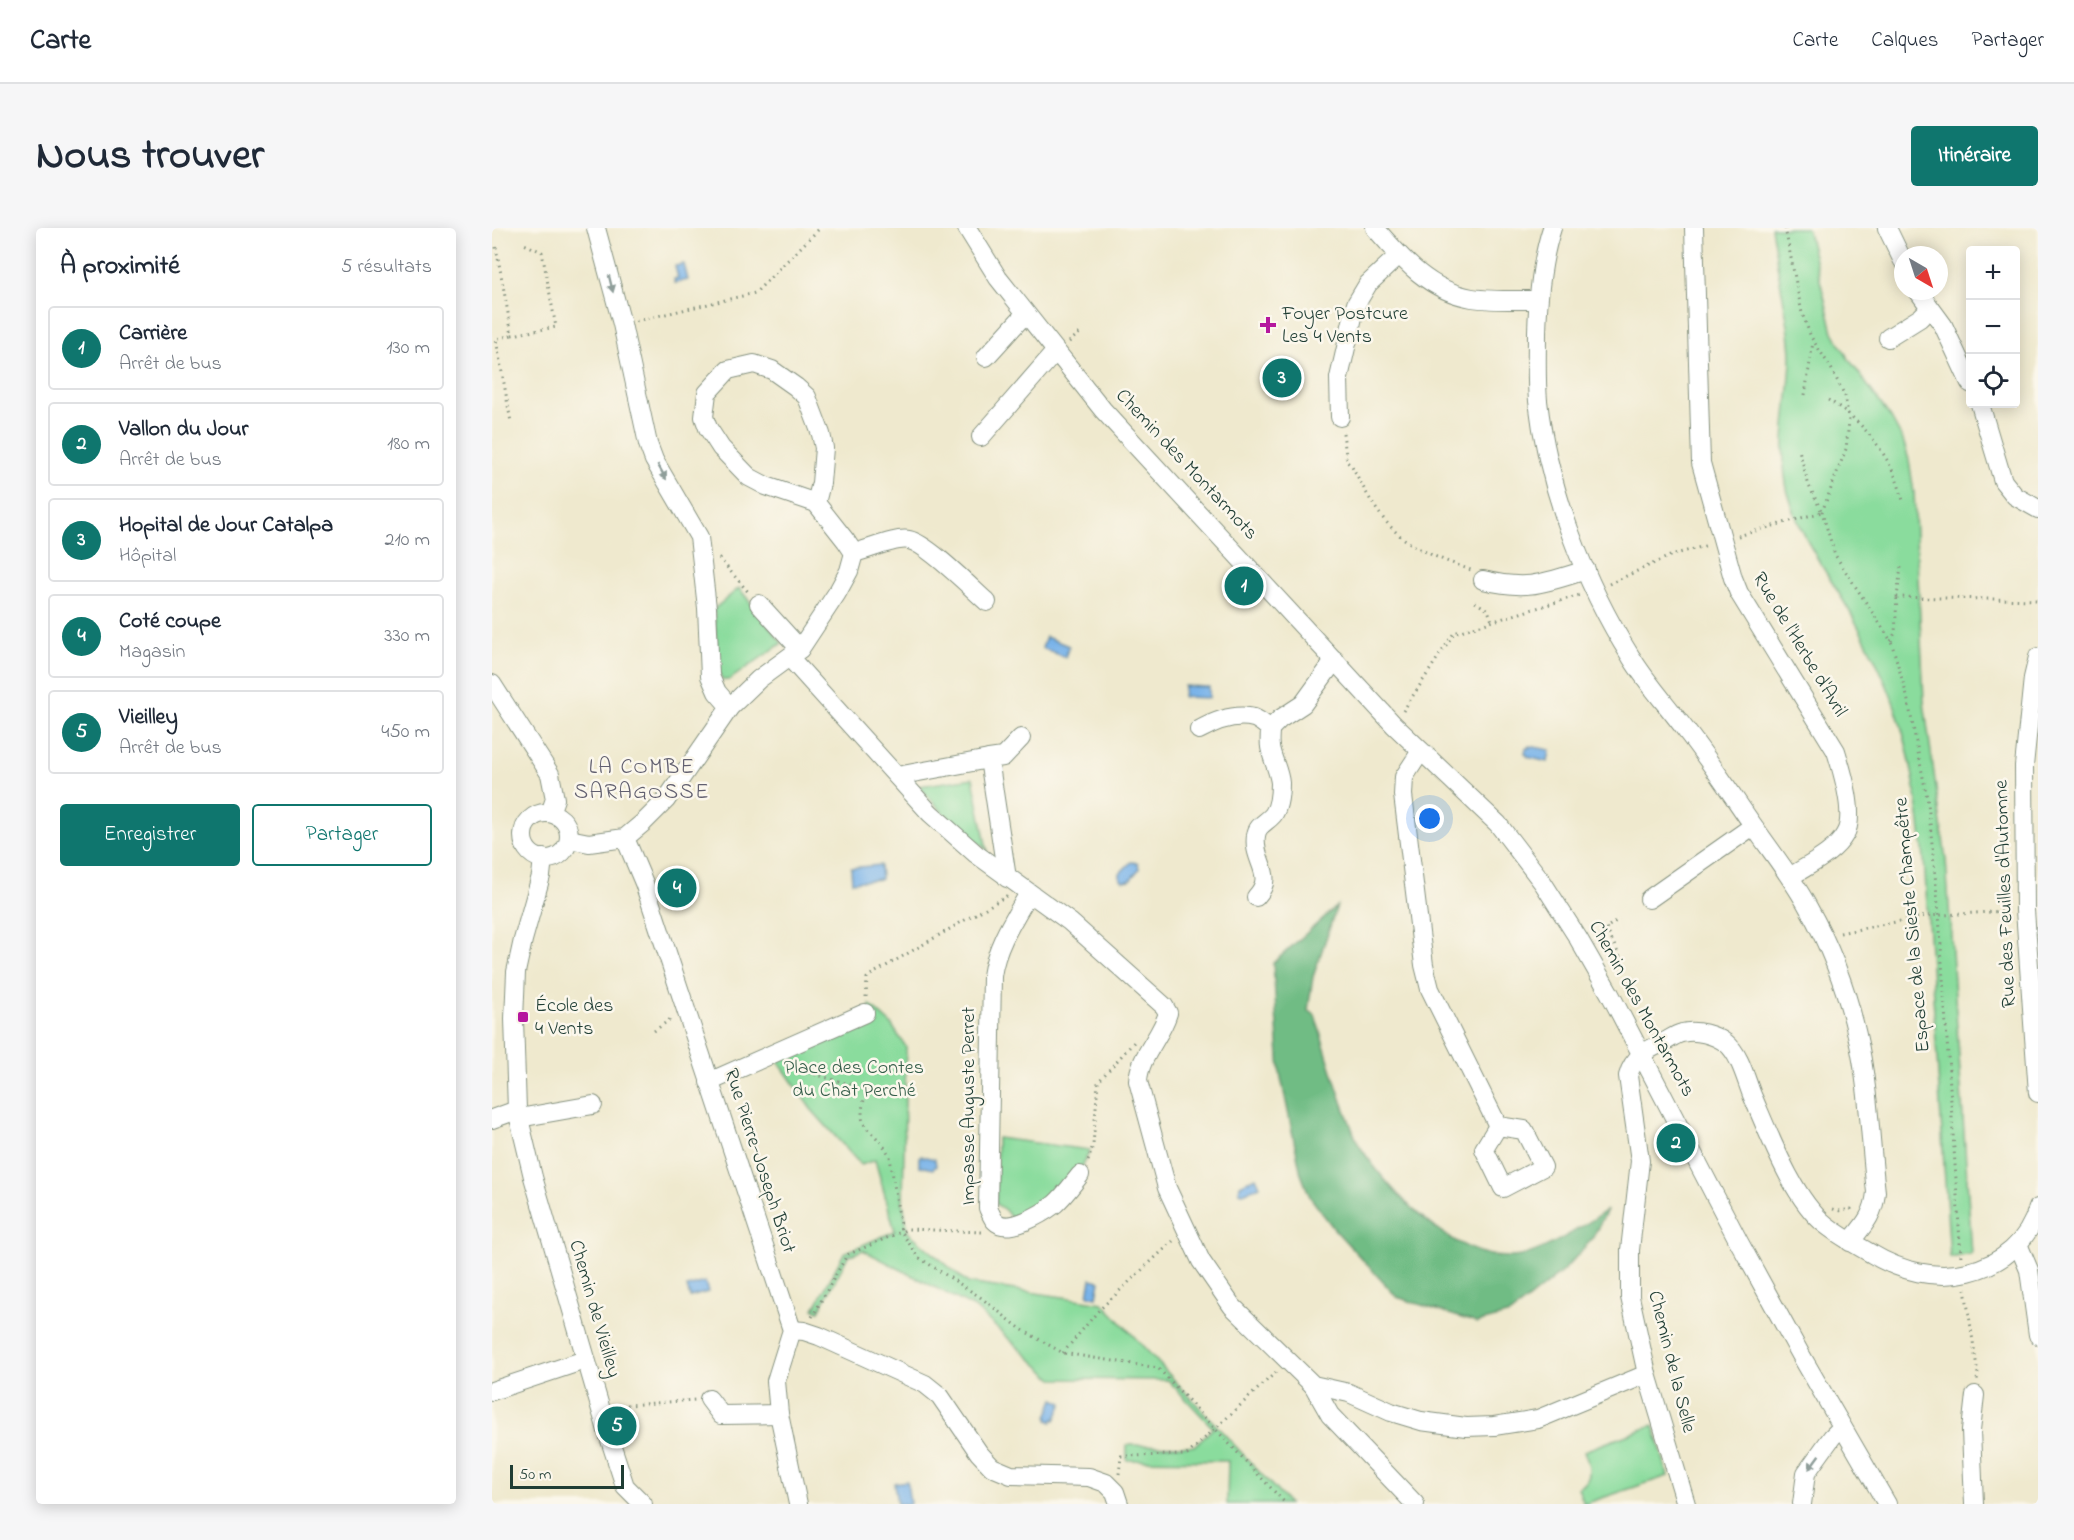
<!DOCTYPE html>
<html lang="fr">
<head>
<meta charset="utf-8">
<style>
  body { margin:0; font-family:"Indie Flower",sans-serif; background:#f6f6f7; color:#1f2937 }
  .controls { position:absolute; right:18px; top:18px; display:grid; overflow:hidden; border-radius:6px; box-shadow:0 3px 15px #0003 }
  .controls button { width:54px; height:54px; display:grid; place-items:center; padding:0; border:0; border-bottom:2px solid #e0e1e3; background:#fff; color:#1f2937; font:30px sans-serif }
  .compass { position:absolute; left:1402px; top:18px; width:54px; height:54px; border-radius:50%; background:#fff; box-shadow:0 3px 15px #0003; rotate:141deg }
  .scale { position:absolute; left:18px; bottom:15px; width:114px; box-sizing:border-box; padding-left:6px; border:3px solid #1f3d34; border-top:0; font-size:16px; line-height:21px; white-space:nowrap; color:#1f3d34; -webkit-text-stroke:4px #fbf7ec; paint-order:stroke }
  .you { position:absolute; left:938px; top:591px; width:21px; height:21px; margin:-15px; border:4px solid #fff; border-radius:50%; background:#1a73e8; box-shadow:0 0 0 9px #1a73e833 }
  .badge { display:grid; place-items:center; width:39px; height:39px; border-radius:50%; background:#0f766e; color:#fff; font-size:20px; font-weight:700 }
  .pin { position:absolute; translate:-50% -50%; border:3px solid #fff; box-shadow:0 2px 6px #0006 }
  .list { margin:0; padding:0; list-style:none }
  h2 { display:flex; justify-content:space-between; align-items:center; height:78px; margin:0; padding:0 24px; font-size:26px }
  h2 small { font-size:20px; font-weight:400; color:#747a83 }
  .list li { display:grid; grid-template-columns:39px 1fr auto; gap:18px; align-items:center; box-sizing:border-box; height:84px; margin:0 12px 12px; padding:0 12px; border:2px solid #e0e1e3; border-radius:6px }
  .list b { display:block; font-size:22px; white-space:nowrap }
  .list p { margin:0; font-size:20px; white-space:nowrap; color:#747a83 }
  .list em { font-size:20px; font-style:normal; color:#747a83 }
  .actions { display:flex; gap:12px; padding:18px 24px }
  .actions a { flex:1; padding:14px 0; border:2px solid #0f766e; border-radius:6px; text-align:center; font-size:21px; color:#0f766e }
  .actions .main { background:#0f766e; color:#fff }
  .icon { flex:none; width:33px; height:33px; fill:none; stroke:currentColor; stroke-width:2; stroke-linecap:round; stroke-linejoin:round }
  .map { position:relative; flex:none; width:1546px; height:1276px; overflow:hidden; border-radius:6px }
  header { display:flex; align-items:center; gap:36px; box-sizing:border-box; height:84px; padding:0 30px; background:#fff; border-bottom:2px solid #e0e1e3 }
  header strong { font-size:28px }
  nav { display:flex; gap:33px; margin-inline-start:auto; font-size:21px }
  .intro { display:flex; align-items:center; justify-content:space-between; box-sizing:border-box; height:144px; padding:0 36px }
  h1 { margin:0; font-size:42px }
  .button { padding:15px 27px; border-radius:6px; background:#0f766e; color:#fff; font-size:21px; font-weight:700 }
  main { display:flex; gap:36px; padding:0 36px }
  aside { flex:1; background:#fff; border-radius:6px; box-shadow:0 3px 15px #0003 }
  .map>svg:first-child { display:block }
  .green { fill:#8adc9d; stroke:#548c68; stroke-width:1.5 }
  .forest { fill:#6fbc84; stroke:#477c5c; stroke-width:1.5 }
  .water { fill:#79b3e9; stroke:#4c788e; stroke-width:1.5 }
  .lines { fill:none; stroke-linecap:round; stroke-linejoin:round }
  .minor-casing { stroke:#879381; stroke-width:20 }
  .path { stroke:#879381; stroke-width:3; stroke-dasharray:1.5 4.5; stroke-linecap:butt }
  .minor { stroke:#fff; stroke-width:18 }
  .oneway { fill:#8f9e9a }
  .poi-dot { fill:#b5179e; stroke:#fbf7ec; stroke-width:2 }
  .labels { text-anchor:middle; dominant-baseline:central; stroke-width:5; stroke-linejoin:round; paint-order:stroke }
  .poi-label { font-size:20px; fill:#1f3d34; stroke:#fbf7ec; text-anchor:start }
  .street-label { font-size:20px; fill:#1f3d34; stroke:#fbf7ec }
  .park-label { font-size:20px; fill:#345d49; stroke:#fbf7ec }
  .quarter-label { font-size:22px; letter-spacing:1.5px; fill:#626070; stroke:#fbf7ec }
</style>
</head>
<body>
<header>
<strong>Carte</strong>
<nav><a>Carte</a><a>Calques</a><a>Partager</a></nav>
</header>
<div class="intro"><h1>Nous trouver</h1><a class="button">Itinéraire</a></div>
<main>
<aside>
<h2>À proximité<small>5 résultats</small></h2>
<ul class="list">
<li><span class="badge">1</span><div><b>Carrière</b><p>Arrêt de bus</p></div><em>130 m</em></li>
<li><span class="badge">2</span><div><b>Vallon du Jour</b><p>Arrêt de bus</p></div><em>180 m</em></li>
<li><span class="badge">3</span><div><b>Hopital de Jour Catalpa</b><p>Hôpital</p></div><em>210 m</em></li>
<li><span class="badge">4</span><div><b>Coté coupe</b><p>Magasin</p></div><em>330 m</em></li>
<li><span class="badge">5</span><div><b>Vieilley</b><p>Arrêt de bus</p></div><em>450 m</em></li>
</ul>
<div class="actions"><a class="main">Enregistrer</a><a>Partager</a></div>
</aside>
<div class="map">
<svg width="1546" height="1276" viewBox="0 0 1546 1276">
  <rect width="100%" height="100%" fill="#fbf7ec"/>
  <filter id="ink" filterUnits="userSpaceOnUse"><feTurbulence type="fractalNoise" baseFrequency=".0167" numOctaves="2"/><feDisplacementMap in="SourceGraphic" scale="12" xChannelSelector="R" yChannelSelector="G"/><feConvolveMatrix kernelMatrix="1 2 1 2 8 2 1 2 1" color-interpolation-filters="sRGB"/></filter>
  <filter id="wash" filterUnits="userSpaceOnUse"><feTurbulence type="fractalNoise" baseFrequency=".008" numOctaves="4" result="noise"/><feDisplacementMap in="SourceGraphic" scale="24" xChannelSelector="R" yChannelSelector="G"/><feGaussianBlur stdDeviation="1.35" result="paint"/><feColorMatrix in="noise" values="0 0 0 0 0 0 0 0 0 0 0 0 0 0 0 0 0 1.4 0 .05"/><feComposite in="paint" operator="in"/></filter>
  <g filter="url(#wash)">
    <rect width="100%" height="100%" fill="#efe9ce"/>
    <g class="green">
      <path d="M1279 0H1315L1341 104 1356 130 1399 190 1411 212 1417 232 1422 265 1432 474 1454 632 1480 1026 1458 1030 1432 631C1427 583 1421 534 1406 488 1396 455 1380 424 1363 393 1339 348 1310 316 1296 265 1285 221 1298 175 1299 130 1299 106 1293 82 1289 58 1285 39 1283 19 1279 0Z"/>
      <polygon points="247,360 290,415 237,452 230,452 227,444 222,381"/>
      <polygon points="481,550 495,622 451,585 427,558"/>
      <polygon points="378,777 399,796 414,819 411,975 416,1004 476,1055 611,1075 797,1276 735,1276 736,1233 635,1232 635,1217 702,1218 721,1200 676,1152 561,1151 483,1080 371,1022 356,1028 327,1083 322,1081 352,1025 403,1003 383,932 369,937 319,881 284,830 376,790"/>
      <polygon points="505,910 598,922 588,944 556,972 520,991 513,982 504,976"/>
      <path d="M1162 1197 1176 1248 1092 1276 1086 1260C1103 1252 1097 1236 1092 1223Z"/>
    </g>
    <path class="forest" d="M845 678 821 749 816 782 823 787C834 822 843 858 857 892 860 900 863 910 867 917 897 963 961 1032 1021 1029 1046 1028 1093 997 1115 982L1100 1011 1072 1042 1018 1086 985 1095 905 1069 843 1002 818 969 809 946 788 845 781 735Z"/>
    <g class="water">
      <polygon points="192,36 196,52 183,55 182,51 186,50 183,38"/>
      <polygon points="554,409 577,418 573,429 550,420"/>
      <polygon points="692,458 717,459 717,470 691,469"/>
      <polygon points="1037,518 1058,522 1056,534 1035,529 1035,527 1033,526 1034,520 1037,520"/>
      <polygon points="639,634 646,635 647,641 638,652 631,653 628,650 628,645"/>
      <polygon points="388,637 389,651 360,654 359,640"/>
      <polygon points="429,928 443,931 444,938 441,941 427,938 427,929"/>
      <polygon points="764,949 768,958 751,965 747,964 748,957"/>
      <polygon points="599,1051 608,1053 605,1069 596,1067"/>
      <polygon points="213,1054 216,1064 198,1069 195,1059"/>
      <polygon points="562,1171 571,1175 563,1192 561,1191 560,1194 556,1192 557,1190 555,1189"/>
      <polygon points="415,1253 418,1276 405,1276 402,1255"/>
    </g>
  </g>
  <g filter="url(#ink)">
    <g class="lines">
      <g class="minor-casing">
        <g id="minor">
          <polyline points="104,0 130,96 156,216 162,232 207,309 215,380 218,448 225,464 238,479"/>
          <polyline points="475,0 506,50 611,182 902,497 1006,596 1051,655 1086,710 1118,766 1247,1014 1310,1129 1395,1276"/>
          <path d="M883 0C910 31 937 63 980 70 1001 73 1024 72 1046 72"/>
          <path d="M1060 0C1049 33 1046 69 1045 104 1045 126 1044 150 1046 173 1056 260 1092 355 1139 429 1154 454 1175 477 1193 501 1218 533 1240 567 1263 600 1281 626 1301 651 1316 679 1338 718 1355 763 1365 807 1377 858 1378 912 1384 964 1382 987 1372 997 1358 1014"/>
          <path d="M1202 0 1209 235 1241 350 1247 365 1344 523C1350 542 1364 588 1353 606 1342 626 1316 637 1298 649"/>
          <polyline points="1395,0 1411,33"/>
          <polyline points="1426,63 1451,97 1478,155"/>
          <polyline points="1396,110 1428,90 1437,81"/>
          <polyline points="494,129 533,86"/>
          <polyline points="1488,176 1511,253 1523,268 1546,281"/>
          <polyline points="848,189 847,150 864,76 876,56 907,27"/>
          <polyline points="489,209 563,124"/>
          <polyline points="324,275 274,258 257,249 229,220 216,200 212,189 215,165 236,142 262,136 280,142 304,159 315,169 329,206 332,220 329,255 324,275 354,313 362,325"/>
          <path d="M991 352C1036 363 1052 355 1094 342"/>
          <polyline points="267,376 308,421"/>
          <polyline points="1546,429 1541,450 1532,538 1533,682 1546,865"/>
          <path d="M298 430 438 585 484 626 578 694 672 778 676 785C669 809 647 829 646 853L675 960 709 1033 740 1078 821 1157 857 1165 899 1184 929 1193 974 1199 1002 1198 1046 1191 1155 1146"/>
          <polyline points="0,456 58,546 63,571 58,585"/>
          <path d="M707 502C723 493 743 485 762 490 768 492 774 498 778 501L788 491 811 476 843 432"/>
          <polyline points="929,523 912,549 911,567 932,737 938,761 1006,898"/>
          <polyline points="497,531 511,529 529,510"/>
          <polyline points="405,548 497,531 515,650"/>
          <circle cx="54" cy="608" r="23"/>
          <polyline points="133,610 152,655 300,1102 284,1153 287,1186 306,1276"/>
          <path d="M77 611 97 615 133 610 152 594 174 572 238 479 267 451 308 421 345 365 357 343 362 325C376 322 404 309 417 312 436 316 479 360 495 374"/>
          <polyline points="51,630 49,648 31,712 24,744 22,791 25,882 41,949 116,1206 133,1258 151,1276"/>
          <path d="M537 665C522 691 504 718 500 748L496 980C498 984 500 990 503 993 516 1007 551 985 563 976 573 967 580 957 588 947"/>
          <path d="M764 669C785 647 760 633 764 608 765 597 774 595 781 587 787 579 788 565 788 555 787 543 780 531 778 519 777 513 778 507 778 501"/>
          <polyline points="1157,671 1261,598"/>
          <polyline points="217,854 373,785"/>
          <polyline points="27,890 101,877"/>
          <polyline points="0,891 25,882"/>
          <polygon points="1006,898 1032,902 1051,939 1011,960 992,921"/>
          <polyline points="1526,1016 1537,1042 1546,1107"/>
          <polyline points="300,1102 312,1103 327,1108 433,1156 448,1168 487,1225 500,1239 519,1247 597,1249 614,1255 623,1264 627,1276"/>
          <polyline points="821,1157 838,1187 923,1276"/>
          <polyline points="0,1163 93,1132"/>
          <polyline points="217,1171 229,1187 287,1186"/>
          <path d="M1194 1276 1155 1146 1138 1069V1022L1148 933 1136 848C1141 828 1157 821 1174 813 1179 810 1185 806 1190 805 1204 801 1223 807 1234 815 1248 826 1254 852 1260 867 1277 906 1301 971 1334 997 1348 1008 1364 1017 1380 1026 1408 1043 1444 1052 1476 1044 1510 1036 1536 1014 1546 980"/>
          <polyline points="1310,1276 1314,1245 1340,1209 1350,1199"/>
          <polyline points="1482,1276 1479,1202 1483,1167"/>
        </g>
      </g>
      <g class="path">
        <polyline points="1293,0 1310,85 1319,109 1339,140 1353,168 1357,193 1354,221 1330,284 1343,327 1399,413 1415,468 1436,575 1447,687 1469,1030"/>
        <polyline points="4,19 20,107 4,111 19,194"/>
        <polyline points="144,93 263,65 328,0"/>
        <polyline points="20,107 64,99 50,24 30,15"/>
        <polyline points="577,114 589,104"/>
        <polyline points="1313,167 1321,114"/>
        <path d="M1336 172C1372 192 1402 232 1411 273"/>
        <path d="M851 205 855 234 860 238C872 261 885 287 904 304 924 323 954 333 979 342"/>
        <polyline points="1246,308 1330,284 1317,258 1307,222"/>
        <polyline points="227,330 258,366"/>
        <polyline points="1409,339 1405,369 1546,372"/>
        <polyline points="1117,356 1180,327 1216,317"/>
        <polyline points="983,374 996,382 1000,393"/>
        <polyline points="1399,413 1403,405 1405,369"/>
        <polyline points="911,483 962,405 1088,367"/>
        <polyline points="1348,705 1434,688 1516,683"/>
        <polyline points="1104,708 1107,706 1124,735 1130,733 1114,700 1127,691"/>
        <polyline points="374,769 375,750 377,748 516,667"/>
        <polyline points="162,803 180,790"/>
        <path d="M304 832 318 845 375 861C360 909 382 895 398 929L409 1003 426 1029 488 1069 529 1101 571 1125 666 1140 794 1276"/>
        <polyline points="596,933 601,917 606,854 642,814"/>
        <polyline points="1341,981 1348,983 1359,981 1361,985"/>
        <polyline points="1473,1061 1486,1146 1485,1152"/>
        <polyline points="320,1089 355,1027 416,1001 491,1004"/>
        <polyline points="571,1125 607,1082 681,1013"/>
        <polyline points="123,1178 203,1172"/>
        <polyline points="627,1246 629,1228 695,1227 784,1144"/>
      </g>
      <use href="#minor" class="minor"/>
    </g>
    <defs><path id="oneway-solid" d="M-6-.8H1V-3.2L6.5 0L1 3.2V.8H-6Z" transform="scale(1.5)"/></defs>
    <g class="oneway">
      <use href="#oneway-solid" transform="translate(119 56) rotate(76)"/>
      <use href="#oneway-solid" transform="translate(170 244) rotate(60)"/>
      <use href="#oneway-solid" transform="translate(1322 1234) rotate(126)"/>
    </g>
  </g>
  <g class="poi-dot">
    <path d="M773 88h6v6h6v6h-6v6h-6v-6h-6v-6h6z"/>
    <rect x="25" y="783" width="12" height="12" rx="3"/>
  </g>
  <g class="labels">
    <g class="poi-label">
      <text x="790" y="86">Foyer Postcure<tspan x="790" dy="23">Les 4 Vents</tspan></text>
      <text x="43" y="778">École des<tspan x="43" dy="23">4 Vents</tspan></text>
    </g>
    <g class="street-label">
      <text transform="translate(694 237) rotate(47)">Chemin des Montarmots</text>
      <text transform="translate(1307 417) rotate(59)">Rue de l'Herbe d'Avril</text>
      <text transform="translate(1514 666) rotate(-92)">Rue des Feuilles d'Automne</text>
      <text transform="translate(1421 697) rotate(-95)">Espace de la Sieste Champêtre</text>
      <text transform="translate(1149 781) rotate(61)">Chemin des Montarmots</text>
      <text transform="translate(477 878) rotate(-90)">Impasse Auguste Perret</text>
      <text transform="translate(267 933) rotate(72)">Rue Pierre-Joseph Briot</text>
      <text transform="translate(102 1081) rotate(74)">Chemin de Vieilley</text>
      <text transform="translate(1179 1134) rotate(76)">Chemin de la Selle</text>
    </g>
    <g class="park-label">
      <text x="362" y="840">Place des Contes<tspan x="362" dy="23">du Chat Perché</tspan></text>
    </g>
    <g class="quarter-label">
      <text x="150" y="540">LA COMBE<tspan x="150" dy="25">SARAGOSSE</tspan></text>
    </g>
  </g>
</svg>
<div class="controls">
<button>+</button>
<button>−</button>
<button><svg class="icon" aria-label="locate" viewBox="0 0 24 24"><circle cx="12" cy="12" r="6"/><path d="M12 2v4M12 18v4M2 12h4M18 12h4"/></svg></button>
</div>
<svg class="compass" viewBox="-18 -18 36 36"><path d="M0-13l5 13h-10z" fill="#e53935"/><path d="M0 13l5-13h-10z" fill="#747a83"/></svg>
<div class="scale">50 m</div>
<div class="you"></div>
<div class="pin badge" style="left:752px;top:358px">1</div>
<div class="pin badge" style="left:1184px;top:915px">2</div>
<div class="pin badge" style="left:790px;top:150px">3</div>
<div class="pin badge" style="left:185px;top:660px">4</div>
<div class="pin badge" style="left:125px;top:1198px">5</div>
</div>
</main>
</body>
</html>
